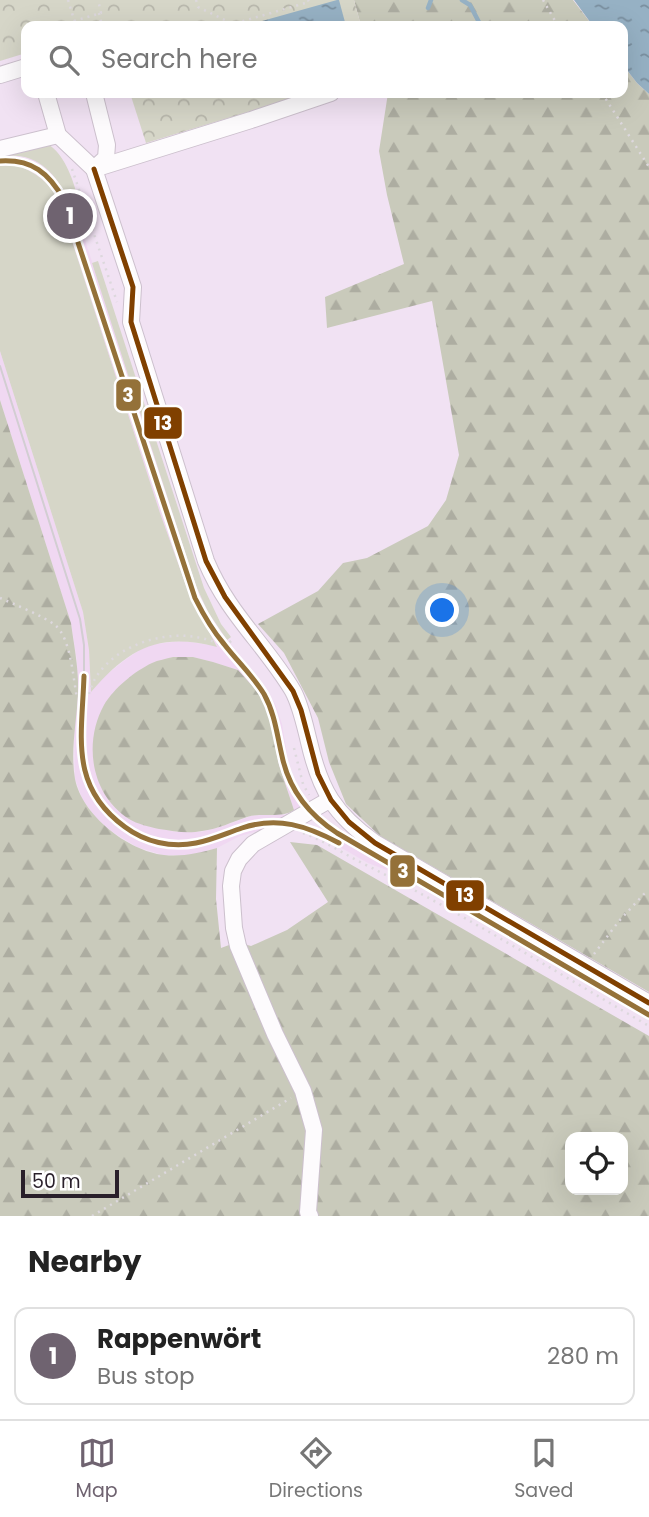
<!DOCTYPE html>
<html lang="en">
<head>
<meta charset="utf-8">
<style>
  body { margin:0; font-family:Poppins,sans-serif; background:#f6f6f6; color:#222 }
  .controls { position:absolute; right:21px; bottom:21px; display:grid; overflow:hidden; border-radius:14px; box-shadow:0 7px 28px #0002 }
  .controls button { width:63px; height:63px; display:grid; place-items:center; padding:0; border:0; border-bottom:2px solid #e0e0e0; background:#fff; color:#222; font:35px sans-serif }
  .scale { position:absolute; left:21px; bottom:18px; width:98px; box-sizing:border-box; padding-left:7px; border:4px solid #291f2a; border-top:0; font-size:19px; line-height:24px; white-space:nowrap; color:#291f2a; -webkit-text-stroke:5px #fff; paint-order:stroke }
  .you { position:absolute; left:443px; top:611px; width:24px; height:24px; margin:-18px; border:5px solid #fff; border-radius:50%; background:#1a73e8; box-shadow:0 0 0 10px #1a73e833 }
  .badge { display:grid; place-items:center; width:46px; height:46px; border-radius:50%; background:#6f6370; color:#fff; font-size:23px; font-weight:700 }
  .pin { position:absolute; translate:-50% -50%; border:4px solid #fff; box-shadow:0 2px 7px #0006 }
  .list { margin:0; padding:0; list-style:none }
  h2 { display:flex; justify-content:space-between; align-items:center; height:91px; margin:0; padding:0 28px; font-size:30px }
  h2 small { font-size:23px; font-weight:400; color:#767676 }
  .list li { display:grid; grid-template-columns:46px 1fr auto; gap:21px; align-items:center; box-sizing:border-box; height:98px; margin:0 14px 14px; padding:0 14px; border:2px solid #e0e0e0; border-radius:14px }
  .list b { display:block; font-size:26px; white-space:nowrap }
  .list p { margin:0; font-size:23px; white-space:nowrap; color:#767676 }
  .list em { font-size:23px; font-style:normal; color:#767676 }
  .icon { flex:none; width:38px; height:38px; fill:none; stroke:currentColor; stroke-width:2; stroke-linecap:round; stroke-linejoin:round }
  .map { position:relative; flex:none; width:649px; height:1216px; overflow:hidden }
  .search { position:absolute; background:#fff; box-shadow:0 7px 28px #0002; left:21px; right:21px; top:21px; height:77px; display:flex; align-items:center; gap:18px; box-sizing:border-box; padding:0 24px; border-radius:14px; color:#767676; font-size:26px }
  .sheet { height:203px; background:#fff }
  nav { display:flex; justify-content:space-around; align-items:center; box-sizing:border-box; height:98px; border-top:2px solid #e0e0e0; background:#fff; font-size:19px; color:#767676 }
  nav a { display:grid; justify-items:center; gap:4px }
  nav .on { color:#6f6370 }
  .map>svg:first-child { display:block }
  .built { fill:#f0d8f2; fill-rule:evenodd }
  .grass { fill:#d6d6c8 }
  .forest { fill:url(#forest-firs); fill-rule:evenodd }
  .park { fill:url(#park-crowns) }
  .water { fill:url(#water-ripples) }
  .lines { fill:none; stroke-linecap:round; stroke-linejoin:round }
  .stream { stroke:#96b1c4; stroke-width:4.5 }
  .minor-casing { stroke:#ccc0cd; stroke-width:18 }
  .path { stroke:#ddd8dd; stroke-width:2.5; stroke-dasharray:2 5; stroke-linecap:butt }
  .minor { stroke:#fdfbfd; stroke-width:16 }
  .tram { stroke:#d2ced2; stroke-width:2 }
  .bus-1-casing { stroke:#fff; stroke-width:10 }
  .bus-1 { stroke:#804000; stroke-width:5 }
  .tram-1-casing { stroke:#fff; stroke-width:10 }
  .tram-1 { stroke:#947139; stroke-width:5 }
  .line-badge { stroke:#fff; stroke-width:2.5 }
  .badge-label { font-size:19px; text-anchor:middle; font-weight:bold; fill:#fff }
</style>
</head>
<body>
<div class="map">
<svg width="649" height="1216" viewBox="0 0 649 1216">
  <defs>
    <pattern id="forest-firs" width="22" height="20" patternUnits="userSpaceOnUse" patternTransform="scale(1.75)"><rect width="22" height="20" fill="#c9cabb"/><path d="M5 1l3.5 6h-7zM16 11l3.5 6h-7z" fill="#adada1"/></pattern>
    <pattern id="park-crowns" width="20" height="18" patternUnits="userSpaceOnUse" patternTransform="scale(1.75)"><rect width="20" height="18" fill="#d6d6c8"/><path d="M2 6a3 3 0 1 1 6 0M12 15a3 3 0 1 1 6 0" fill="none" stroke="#b8b7ac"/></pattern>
    <pattern id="water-ripples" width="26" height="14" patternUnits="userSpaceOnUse" patternTransform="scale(1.75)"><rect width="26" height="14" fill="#96b1c4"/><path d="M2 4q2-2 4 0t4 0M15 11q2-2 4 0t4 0" fill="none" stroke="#7a8f9f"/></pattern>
  </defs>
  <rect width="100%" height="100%" fill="#f1e2f3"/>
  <g class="built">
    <path d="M13 155 34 160 52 173 60 182 74 207 104 298 196 586 202 602 216 625 269 693 276 706 282 724 290 771 296 785 310 806 276 826 240 836 217 848 191 855H163L137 847 111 831 94 816 82 798 75 779 74 724 78 693 77 661 71 623 0 400V351L83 612 89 650 91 691 105 676 125 660 141 649 155 644 183 641 216 646 188 591 160 513 59 201 53 190 43 179 30 170 16 165 0 166V156ZM173 657H193L213 662 238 670 279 765 294 810 286 815 270 814 251 816 223 826 201 832H175L131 820 152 663Z"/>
    <polygon points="328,822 649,1008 649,1020 405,877 368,863 322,837 322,831"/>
  </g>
  <g class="grass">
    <path d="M45 142C65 154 72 177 78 198L70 201C53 171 38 152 0 156Z"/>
    <path d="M16 165C36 172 49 182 59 201L160 513 188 591 217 647C159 632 129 648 91 692L89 650 83 612 0 351V166Z"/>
    <polygon points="98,261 204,588 221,624 231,637 227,640 208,612 196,586 92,263"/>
  </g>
  <g class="forest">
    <polygon points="354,0 573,0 593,26 361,26"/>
    <polygon points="623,65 637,83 649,94 649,992 380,836 346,804 329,762 318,718 284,653 258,624 318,591 343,563 367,558 428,526 446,500 459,455 432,301 327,328 325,297 404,264 387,195 379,151 388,93 623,93"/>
    <path d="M0 400 71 623C74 646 79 669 78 693 77 721 70 750 75 779 82 815 128 851 164 855 182 857 199 853 217 848L216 899 221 948 237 942 251 946 287 930 328 902 290 842 317 845 649 1036V1216H0ZM570 1137H623V1190H570Z"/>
    <path d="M173 657H193L213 662 238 670 266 701 279 765 294 810C281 819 263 812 247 817 232 822 218 829 202 831 187 834 173 831 159 829 150 827 137 824 129 819 91 795 83 743 104 705 114 688 135 671 152 663 158 660 166 659 173 657Z"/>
  </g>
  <g class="park">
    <polygon points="0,0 354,0 361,26 26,26 26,53 0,61"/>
    <polygon points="130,93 310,93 146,143"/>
  </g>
  <g class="water">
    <polygon points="337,0 339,0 346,26 244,26"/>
    <polygon points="574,0 649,0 649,94 637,83 623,65 623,26 593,26"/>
  </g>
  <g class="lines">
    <g class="stream">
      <polyline points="462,0 470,5 481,26"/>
      <polyline points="428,8 431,0"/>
    </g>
    <g class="minor-casing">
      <g id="minor">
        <polyline points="0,75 26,67"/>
        <path d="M46 93 58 135 94 169 133 287 131 322 206 561C228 614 265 644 293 691 301 706 305 726 309 742 320 790 334 814 375 843L649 1003"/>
        <polyline points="94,93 107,145 106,158 94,169"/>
        <polyline points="0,149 58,135"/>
        <polyline points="94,169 251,120 331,93"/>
        <polyline points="310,1216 308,1212 314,1130 303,1091 275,1034 238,946 234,928 231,886 233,871 239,859 253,844 329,800"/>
      </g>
    </g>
    <g class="path">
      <polyline points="68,0 76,26"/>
      <polyline points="196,0 198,7 233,24 309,2 308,0"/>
      <polyline points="543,0 558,26"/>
      <polyline points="99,13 102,26"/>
      <polyline points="74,21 101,13 98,0"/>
      <polyline points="602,93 649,167"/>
      <polyline points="72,169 117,302"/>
      <polyline points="78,224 89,220"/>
      <path d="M0 598C14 604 43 616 55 625 71 638 73 678 77 698H88C96 655 148 633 188 636 201 637 213 641 225 646L235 638"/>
      <polyline points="294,748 303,784 309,795"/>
      <path d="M303 833C327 842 347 856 370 867 465 915 556 972 649 1026"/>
      <polyline points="318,839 318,831 322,822"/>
      <polyline points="594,954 619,921 644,894 649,891"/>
      <polyline points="92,1216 291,1098"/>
    </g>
    <use href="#minor" class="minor"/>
    <polyline class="tram" points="0,366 80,619 84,645 84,676"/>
    <g class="bus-1-casing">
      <polyline id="bus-1" points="94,169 133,287 131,322 206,561 225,597 293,691 301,710 318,774 331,800 349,822 375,843 649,1003"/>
    </g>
    <use href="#bus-1" class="bus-1"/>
    <g class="tram-1-casing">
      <g id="tram-1">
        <path d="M0 161C32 159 49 173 64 200L195 598C203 614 212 630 224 644 237 661 253 676 264 694 275 714 277 735 282 756 289 790 308 814 337 833L649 1015"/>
        <path d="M84 676C82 737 69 786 125 827 145 842 171 848 196 843 212 840 227 833 242 828 278 816 307 826 339 843"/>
      </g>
    </g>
    <use href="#tram-1" class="tram-1"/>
  </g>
  <g class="line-badge">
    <rect x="115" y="378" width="27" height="34" rx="7" fill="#947139"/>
    <rect x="143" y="406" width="40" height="34" rx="7" fill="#804000"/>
    <rect x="389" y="854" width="27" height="34" rx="7" fill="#947139"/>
    <rect x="445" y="879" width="40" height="33" rx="7" fill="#804000"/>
  </g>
  <g class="badge-label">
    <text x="128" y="402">3</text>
    <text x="163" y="430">13</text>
    <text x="403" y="878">3</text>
    <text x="465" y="902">13</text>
  </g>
</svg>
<div class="controls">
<button><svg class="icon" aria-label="locate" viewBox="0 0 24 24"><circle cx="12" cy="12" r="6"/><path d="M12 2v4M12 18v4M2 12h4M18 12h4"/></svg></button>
</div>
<div class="scale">50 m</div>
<div class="you"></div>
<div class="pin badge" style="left:70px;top:216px">1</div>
<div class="search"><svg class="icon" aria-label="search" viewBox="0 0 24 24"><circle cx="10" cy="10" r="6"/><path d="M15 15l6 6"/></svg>Search here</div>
</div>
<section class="sheet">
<h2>Nearby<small></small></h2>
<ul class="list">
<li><span class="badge">1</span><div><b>Rappenwört</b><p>Bus stop</p></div><em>280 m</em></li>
</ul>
</section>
<nav>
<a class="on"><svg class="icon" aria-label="map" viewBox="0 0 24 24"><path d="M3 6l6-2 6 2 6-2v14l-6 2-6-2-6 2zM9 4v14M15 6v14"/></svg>Map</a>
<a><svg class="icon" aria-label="directions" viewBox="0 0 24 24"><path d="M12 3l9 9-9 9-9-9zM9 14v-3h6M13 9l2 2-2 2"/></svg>Directions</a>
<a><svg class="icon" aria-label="saved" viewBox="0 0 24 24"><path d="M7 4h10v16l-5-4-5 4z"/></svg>Saved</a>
</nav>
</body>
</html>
